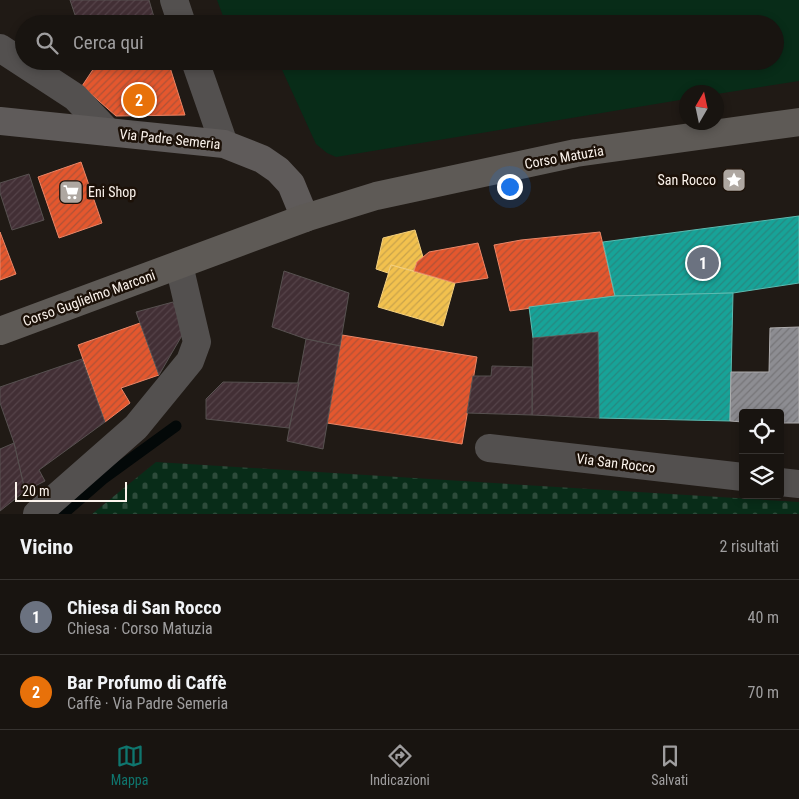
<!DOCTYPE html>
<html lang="it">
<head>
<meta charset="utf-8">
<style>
  body { margin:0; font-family:"Roboto Condensed",sans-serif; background:#25211e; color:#f1f3f6 }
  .controls { position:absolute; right:15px; bottom:15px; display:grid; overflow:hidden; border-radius:5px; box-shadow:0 2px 8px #0003 }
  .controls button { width:45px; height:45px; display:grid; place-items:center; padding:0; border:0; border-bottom:1px solid #363330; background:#181410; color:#f1f3f6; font:25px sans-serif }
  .compass { position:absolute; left:679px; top:85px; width:45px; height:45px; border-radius:50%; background:#181410; box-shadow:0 2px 8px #0003; rotate:9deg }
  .scale { position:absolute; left:15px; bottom:12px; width:112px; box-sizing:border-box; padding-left:5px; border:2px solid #fbf3ec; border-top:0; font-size:14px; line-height:18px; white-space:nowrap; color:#fbf3ec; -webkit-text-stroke:4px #1c1108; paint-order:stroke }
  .you { position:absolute; left:509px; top:186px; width:18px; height:18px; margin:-12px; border:4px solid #fff; border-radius:50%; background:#1a73e8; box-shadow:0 0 0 8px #1a73e833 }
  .badge { display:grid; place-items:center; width:32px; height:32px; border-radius:50%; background:#0f766e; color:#fff; font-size:16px; font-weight:700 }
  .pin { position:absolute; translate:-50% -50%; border:2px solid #fff; box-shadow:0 1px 5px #0006 }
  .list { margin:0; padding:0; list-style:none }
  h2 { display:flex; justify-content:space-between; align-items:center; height:65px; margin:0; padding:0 20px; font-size:21px }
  h2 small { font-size:16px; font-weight:400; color:#9f9e9f }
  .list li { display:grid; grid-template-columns:32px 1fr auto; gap:15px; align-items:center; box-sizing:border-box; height:75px; padding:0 20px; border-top:1px solid #363330 }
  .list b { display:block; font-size:19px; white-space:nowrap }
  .list p { margin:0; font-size:16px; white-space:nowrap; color:#9f9e9f }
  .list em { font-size:16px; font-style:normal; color:#9f9e9f }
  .icon { flex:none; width:28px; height:28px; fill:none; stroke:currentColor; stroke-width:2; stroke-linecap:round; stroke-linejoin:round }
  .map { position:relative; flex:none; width:799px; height:514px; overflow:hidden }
  .search { position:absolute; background:#181410; box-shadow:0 2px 8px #0003; left:15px; right:15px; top:15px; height:55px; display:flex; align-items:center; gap:12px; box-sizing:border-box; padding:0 18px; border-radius:28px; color:#9f9e9f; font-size:19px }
  .sheet { height:215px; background:#181410 }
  nav { display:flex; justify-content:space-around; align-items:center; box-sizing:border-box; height:70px; border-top:1px solid #363330; background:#181410; font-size:14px; color:#9f9e9f }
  nav a { display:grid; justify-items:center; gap:2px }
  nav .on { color:#0f766e }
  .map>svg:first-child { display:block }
  .grass { fill:#082c18 }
  .cemetery { fill:url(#cemetery-stones) }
  .homes { fill:url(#homes-hatch); stroke:#f5d07d }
  .shops { fill:url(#shops-hatch); stroke:#eb8667 }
  .public { fill:url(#public-hatch); stroke:#5bbbb1 }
  .industry { fill:url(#industry-hatch); stroke:#aeacad }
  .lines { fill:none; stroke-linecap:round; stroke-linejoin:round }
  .stream { stroke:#030808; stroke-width:11 }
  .building { fill:url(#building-hatch); stroke:#575150 }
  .minor { stroke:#53504f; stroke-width:28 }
  .secondary { stroke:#5f5b5a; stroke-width:28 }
  .primary { stroke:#5e5a56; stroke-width:28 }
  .labels { text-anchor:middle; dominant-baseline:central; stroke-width:5; stroke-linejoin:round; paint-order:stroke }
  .street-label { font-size:14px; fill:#fbf3ec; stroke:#1c1108 }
  .poi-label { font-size:14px; fill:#fbf3ec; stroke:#1c1108; text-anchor:end }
</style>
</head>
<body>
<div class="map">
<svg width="799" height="514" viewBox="0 0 799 514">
  <defs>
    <pattern id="cemetery-stones" width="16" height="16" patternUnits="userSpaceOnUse" patternTransform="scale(1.25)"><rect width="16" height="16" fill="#082c18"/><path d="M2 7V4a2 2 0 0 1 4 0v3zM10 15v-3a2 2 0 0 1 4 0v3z" fill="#2d4b3a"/></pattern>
    <pattern id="homes-hatch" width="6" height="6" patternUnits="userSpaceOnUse" patternTransform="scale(1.25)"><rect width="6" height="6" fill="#f2c14e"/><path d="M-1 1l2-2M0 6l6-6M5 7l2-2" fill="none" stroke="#c8a34c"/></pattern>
    <pattern id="shops-hatch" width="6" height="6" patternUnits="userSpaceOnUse" patternTransform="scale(1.25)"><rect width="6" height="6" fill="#e4572e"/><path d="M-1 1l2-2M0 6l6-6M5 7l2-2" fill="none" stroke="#ae5237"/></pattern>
    <pattern id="public-hatch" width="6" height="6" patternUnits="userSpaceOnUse" patternTransform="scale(1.25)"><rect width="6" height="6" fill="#17a398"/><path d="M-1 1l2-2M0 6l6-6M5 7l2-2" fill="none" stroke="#278880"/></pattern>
    <pattern id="industry-hatch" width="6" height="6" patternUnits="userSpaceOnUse" patternTransform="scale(1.25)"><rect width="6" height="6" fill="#8d8d92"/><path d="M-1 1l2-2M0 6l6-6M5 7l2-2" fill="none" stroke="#767578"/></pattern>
    <pattern id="building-hatch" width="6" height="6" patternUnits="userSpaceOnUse" patternTransform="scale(1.25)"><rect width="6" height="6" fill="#422f35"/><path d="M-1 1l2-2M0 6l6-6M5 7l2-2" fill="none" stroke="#554349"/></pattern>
  </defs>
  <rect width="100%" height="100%" fill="#201a15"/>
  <polygon class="grass" points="217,0 799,0 799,81 717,94 716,92 686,92 686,99 336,157 327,153 316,144 278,61 775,61 775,24 226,24"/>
  <polygon class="cemetery" points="156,462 799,502 799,514 92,514"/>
  <g class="homes">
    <polygon points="415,230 423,257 417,262 414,271 391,265 388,273 376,269 383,238"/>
    <polygon points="391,265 455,283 443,326 378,307"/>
  </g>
  <g class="shops">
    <polygon points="104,61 168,61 185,115 116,116 82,86 96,65"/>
    <polygon points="81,162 102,223 59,238 38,177"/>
    <polygon points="0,232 16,274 0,280"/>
    <polygon points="600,232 615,296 510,311 494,245 521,240"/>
    <polygon points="478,243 488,278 455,283 414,271 417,262 429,252"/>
    <polygon points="140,323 159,375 121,388 130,403 105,422 78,345"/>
    <polygon points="342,335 477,357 462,444 327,423"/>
  </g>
  <g class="public">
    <polygon points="799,216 799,283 733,293 615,296 603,242"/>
    <polygon points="733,293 730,421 599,418 598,332 533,338 529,307 615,296"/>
  </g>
  <polygon class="industry" points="799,327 799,423 780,423 780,413 743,413 743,422 730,421 731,372 769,372 770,328"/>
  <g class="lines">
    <polyline class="stream" points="63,514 103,479 176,426"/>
  </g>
  <g class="building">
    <polygon points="70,0 149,0 156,24 78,24"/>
    <polygon points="29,174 44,220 12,230 0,193 0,183"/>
    <polygon points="284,271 349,293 340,346 306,339 272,327"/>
    <polygon points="173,302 184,332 159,375 136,312"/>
    <polygon points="598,332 599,418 532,415 533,338"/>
    <polygon points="306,339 340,346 323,449 287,441"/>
    <polygon points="82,359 105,422 39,470 45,481 25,491 14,443 0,403 0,387"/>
    <polygon points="492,366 532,367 532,415 467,413 473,376 491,376"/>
    <polygon points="223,382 299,383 289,428 206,419 206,399"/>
    <polygon points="14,443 25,491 0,511 0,449"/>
  </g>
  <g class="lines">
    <g class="minor">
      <polyline points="174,0 182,24"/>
      <polyline points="0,48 75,97 108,132"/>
      <polyline points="195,61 224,144"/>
      <polyline points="489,448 743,477"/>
      <polyline points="780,482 799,484"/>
      <polyline points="37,514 136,427 190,361 197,342 179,265"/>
    </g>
    <polyline class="secondary" points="0,121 224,144 262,159 278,170 291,184 305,218"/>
    <polyline class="primary" points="0,331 305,218 376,196 576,153 799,122"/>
  </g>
  <defs>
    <g id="sight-square" transform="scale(1.25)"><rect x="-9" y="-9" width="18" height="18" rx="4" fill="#aea7a1" stroke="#1c1108"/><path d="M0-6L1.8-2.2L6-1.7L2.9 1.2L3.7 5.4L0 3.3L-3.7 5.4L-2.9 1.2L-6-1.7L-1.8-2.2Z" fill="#fff"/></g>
    <g id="supermarket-square" transform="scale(1.25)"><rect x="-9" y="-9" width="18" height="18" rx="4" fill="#aea7a1" stroke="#1c1108"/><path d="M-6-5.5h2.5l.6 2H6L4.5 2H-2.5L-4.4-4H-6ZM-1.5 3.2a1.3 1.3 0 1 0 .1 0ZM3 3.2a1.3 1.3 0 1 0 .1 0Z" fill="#fff"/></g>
  </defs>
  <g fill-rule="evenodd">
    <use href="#sight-square" x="734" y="180"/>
    <use href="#supermarket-square" x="71" y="192"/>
  </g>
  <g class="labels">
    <g class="street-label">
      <text transform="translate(170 139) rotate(6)">Via Padre Semeria</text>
      <text transform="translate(564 157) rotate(-10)">Corso Matuzia</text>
      <text transform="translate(89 298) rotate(-20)">Corso Guglielmo Marconi</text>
      <text transform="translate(616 463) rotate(7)">Via San Rocco</text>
    </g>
    <g class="poi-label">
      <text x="716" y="180">San Rocco</text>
      <text x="88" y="192" text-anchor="start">Eni Shop</text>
    </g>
  </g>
</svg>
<div class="controls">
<button><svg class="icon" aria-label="locate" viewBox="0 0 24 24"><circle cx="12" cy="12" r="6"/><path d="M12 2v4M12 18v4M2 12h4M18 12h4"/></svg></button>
<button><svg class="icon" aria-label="layers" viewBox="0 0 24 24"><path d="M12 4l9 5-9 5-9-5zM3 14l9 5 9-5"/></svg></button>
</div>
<svg class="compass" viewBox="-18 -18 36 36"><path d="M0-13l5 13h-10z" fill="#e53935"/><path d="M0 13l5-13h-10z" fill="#9f9e9f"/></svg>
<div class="scale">20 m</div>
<div class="you"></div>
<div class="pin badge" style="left:703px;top:263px;background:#6b7280">1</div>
<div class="pin badge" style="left:139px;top:100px;background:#e8710a">2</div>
<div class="search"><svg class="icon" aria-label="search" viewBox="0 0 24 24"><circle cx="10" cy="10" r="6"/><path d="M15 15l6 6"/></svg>Cerca qui</div>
</div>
<section class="sheet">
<h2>Vicino<small>2 risultati</small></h2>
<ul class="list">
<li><span class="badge" style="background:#6b7280">1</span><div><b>Chiesa di San Rocco</b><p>Chiesa · Corso Matuzia</p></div><em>40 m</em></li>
<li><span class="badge" style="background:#e8710a">2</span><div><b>Bar Profumo di Caffè</b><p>Caffè · Via Padre Semeria</p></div><em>70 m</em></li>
</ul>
</section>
<nav>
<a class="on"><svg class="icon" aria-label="map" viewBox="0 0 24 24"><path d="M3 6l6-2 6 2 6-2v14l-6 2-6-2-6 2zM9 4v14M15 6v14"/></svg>Mappa</a>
<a><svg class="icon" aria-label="directions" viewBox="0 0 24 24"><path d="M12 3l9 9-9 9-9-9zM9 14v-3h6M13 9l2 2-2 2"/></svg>Indicazioni</a>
<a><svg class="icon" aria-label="saved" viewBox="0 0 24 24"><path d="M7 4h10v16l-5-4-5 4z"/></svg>Salvati</a>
</nav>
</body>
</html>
